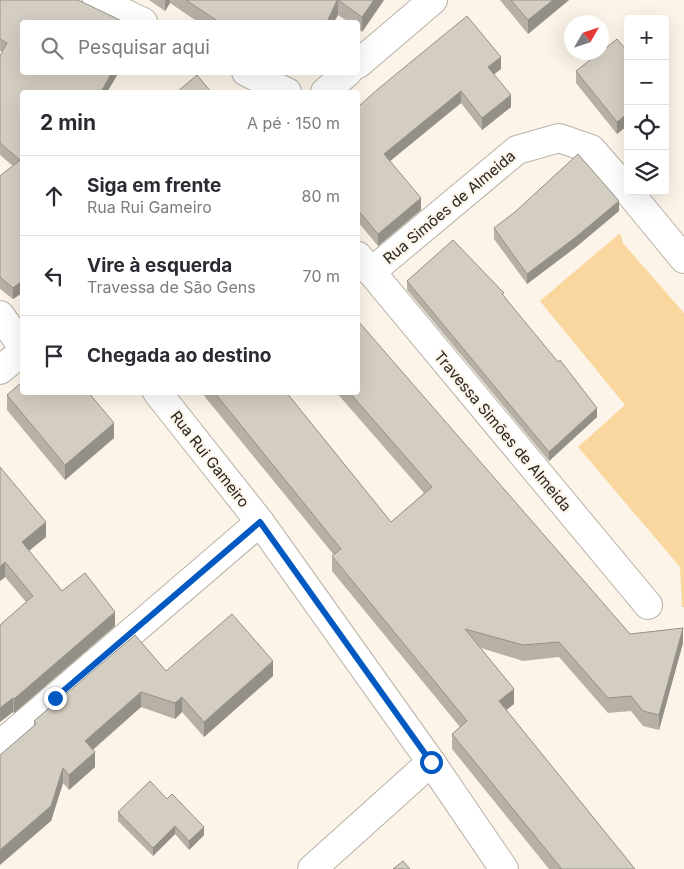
<!DOCTYPE html>
<html lang="pt">
<head>
<meta charset="utf-8">
<style>
  body { margin:0; font-family:Inter,sans-serif; background:#f2f2f3; color:#2b2b33 }
  .controls { position:absolute; right:15px; top:15px; display:grid; overflow:hidden; border-radius:5px; box-shadow:0 5px 20px #0002 }
  .controls button { width:45px; height:45px; display:grid; place-items:center; padding:0; border:0; border-bottom:1px solid #e1e1e2; background:#fff; color:#2b2b33; font:25px sans-serif }
  .compass { position:absolute; left:564px; top:15px; width:45px; height:45px; border-radius:50%; background:#fff; box-shadow:0 5px 20px #0002; rotate:51deg }
  .stop { position:absolute; width:15px; height:15px; margin:-11px; border:4px solid #0359c2; border-radius:50%; background:#fff }
  .stop.end { background:#0359c2; border-color:#fff; box-shadow:0 1px 5px #0008 }
  .list { margin:0; padding:0; list-style:none }
  h2 { display:flex; justify-content:space-between; align-items:center; height:65px; margin:0; padding:0 20px; font-size:21px }
  h2 small { font-size:16px; font-weight:400; color:#7c7c81 }
  .list li { display:grid; grid-template-columns:32px 1fr auto; gap:15px; align-items:center; box-sizing:border-box; height:80px; padding:0 20px; border-top:1px solid #e1e1e2 }
  .list b { display:block; font-size:19px; white-space:nowrap }
  .list p { margin:0; font-size:16px; white-space:nowrap; color:#7c7c81 }
  .list em { font-size:16px; font-style:normal; color:#7c7c81 }
  .icon { flex:none; width:28px; height:28px; fill:none; stroke:currentColor; stroke-width:2; stroke-linecap:round; stroke-linejoin:round }
  .map { position:relative; flex:none; width:684px; height:869px; overflow:hidden }
  .search { position:absolute; background:#fff; box-shadow:0 5px 20px #0002; left:20px; top:20px; width:340px; height:55px; display:flex; align-items:center; gap:12px; box-sizing:border-box; padding:0 18px; border-radius:5px; color:#7c7c81; font-size:19px }
  .panel { position:absolute; background:#fff; box-shadow:0 5px 20px #0002; left:20px; top:90px; width:340px; height:305px; border-radius:5px }
  .map>svg:first-child { display:block }
  .green { fill:#fbd7a0 }
  .lines { fill:none; stroke-linecap:round; stroke-linejoin:round }
  .street-casing { stroke:#b9b2a6; stroke-width:30 }
  .secondary-casing { stroke:#b9b2a6; stroke-width:30 }
  .street { stroke:#fff; stroke-width:28 }
  .secondary { stroke:#fff; stroke-width:28 }
  .wall { fill:#b6b0a6 }
  .shaded-wall { fill:#949087 }
  .building { fill:#d4cdc1; stroke:#949087 }
  .route { stroke:#0359c2; stroke-width:6 }
  .labels { text-anchor:middle; dominant-baseline:central; stroke-width:4; stroke-linejoin:round; paint-order:stroke }
  .street-label { font-size:15px; fill:#282520; stroke:#fcf4e8 }
</style>
</head>
<body>
<div class="map">
<svg width="684" height="869" viewBox="0 0 684 869">
  <rect width="100%" height="100%" fill="#fcf4e8"/>
  <polygon class="green" points="620,233 623,243 684,313 684,607 682,607 680,567 578,447 625,405 540,301"/>
  <g class="lines">
    <g class="street-casing">
      <g id="street">
        <polyline points="97,0 143,22"/>
        <polyline points="246,72 287,92"/>
        <polyline points="628,191 684,259"/>
        <polyline points="358,256 648,605"/>
        <polyline points="371,272 517,150 559,138 591,149 628,191"/>
        <polyline points="0,315 22,346"/>
        <polyline points="157,392 260,522 431,762 504,869"/>
        <polyline points="0,745 260,522"/>
        <polyline points="312,869 431,762"/>
      </g>
    </g>
    <g class="secondary-casing">
      <g id="secondary">
        <polyline points="358,64 433,0"/>
        <polyline points="325,92 348,72"/>
        <polyline points="0,370 22,352"/>
      </g>
    </g>
    <use href="#street" class="street"/>
    <use href="#secondary" class="secondary"/>
  </g>
  <g class="wall">
    <polygon points="0,0 22,72 119,72 107,92 22,92 22,293 13,299 0,289 0,176 13,166 0,155 0,56 2,52 0,51"/>
    <polygon points="149,0 384,0 362,32 358,28 358,22 349,22 338,15 334,22 198,22 170,3 165,11"/>
    <polygon points="500,0 569,0 528,34"/>
    <polygon points="628,52 628,125 617,134 576,83 576,71"/>
    <polygon points="501,69 494,74 511,107 482,130 461,103 390,161 421,210 378,246 358,222 358,107"/>
    <polygon points="619,211 576,247 527,284 494,239 494,228"/>
    <polygon points="407,281 504,296 597,417 549,461 407,290"/>
    <polygon points="201,392 286,392 391,522 424,493 336,392 358,392 630,634 683,643 659,730 643,726 631,711 608,713 559,657 523,661 481,648 514,704 506,710 635,869 549,869 452,749 452,734 460,727 332,571 332,556 334,555"/>
    <polygon points="7,395 114,438 65,480 7,410"/>
    <polygon points="0,467 46,537 29,551 62,591 115,626 14,713 13,712 0,722 0,625 26,602 5,577 0,581"/>
    <polygon points="166,671 273,676 204,737 182,712 175,719 141,707 93,750 95,767 69,790 63,783 51,821 34,726 34,721"/>
    <polygon points="167,799 204,835 189,850 175,834 153,856 118,821 118,812"/>
  </g>
  <g class="shaded-wall">
    <polygon points="165,0 170,0 170,3 165,11"/>
    <polygon points="338,0 338,15 334,22 327,22"/>
    <polygon points="374,0 384,0 362,32 362,17"/>
    <polygon points="553,0 569,0 528,34 528,20"/>
    <polygon points="501,57 501,69 488,79 488,67"/>
    <polygon points="112,72 119,72 107,92 101,92"/>
    <polygon points="461,91 461,103 384,166 384,154"/>
    <polygon points="511,95 511,107 482,130 482,118"/>
    <polygon points="628,113 628,125 617,134 617,122"/>
    <polygon points="421,198 421,210 378,246 378,234"/>
    <polygon points="619,201 619,211 576,247 527,284 527,274"/>
    <polygon points="22,281 22,293 13,299 13,288"/>
    <polygon points="597,408 597,417 549,461 549,452"/>
    <polygon points="114,423 114,438 65,480 65,465"/>
    <polygon points="46,522 46,537 22,556 22,542"/>
    <polygon points="5,562 5,577 0,581 0,567"/>
    <polygon points="115,612 115,626 14,713 14,699"/>
    <polygon points="683,628 683,643 659,730 659,715"/>
    <polygon points="273,661 273,676 204,737 204,722"/>
    <polygon points="514,689 514,704 499,716 499,701"/>
    <polygon points="141,692 141,707 85,756 85,741"/>
    <polygon points="182,697 182,712 175,719 175,703"/>
    <polygon points="13,698 13,712 0,722 0,708"/>
    <polygon points="95,752 95,767 69,790 69,775"/>
    <polygon points="63,768 63,783 51,821 0,865 0,850"/>
    <polygon points="175,826 175,834 153,856 153,848"/>
    <polygon points="204,827 204,835 189,850 189,841"/>
  </g>
  <g class="building">
    <polygon points="0,0 78,0 124,22 22,22 22,72 112,72 101,92 22,92 22,281 13,288 0,277 0,176 20,160 0,143 0,56 7,43 0,39"/>
    <polygon points="186,0 337,0 327,22 219,22"/>
    <polygon points="338,0 374,0 362,17"/>
    <polygon points="511,0 553,0 528,20"/>
    <polygon points="467,16 501,57 488,67 511,95 482,118 461,91 384,154 421,198 378,234 358,210 358,107 378,89"/>
    <polygon points="617,39 628,52 628,113 617,122 576,71 600,52 602,52 602,51"/>
    <polygon points="197,75 211,92 177,92"/>
    <polygon points="578,154 619,201 576,237 527,274 494,228 515,212"/>
    <polygon points="453,240 504,293 502,294 558,362 560,360 597,408 549,452 407,281"/>
    <polygon points="358,321 630,634 683,628 659,715 643,711 631,696 608,698 559,642 523,645 465,629 514,689 499,701 635,869 559,869 561,868 452,734 467,721 332,556 341,549 214,392 286,392 391,522 432,487 349,392 358,392"/>
    <polygon points="22,382 22,392 88,392 114,423 65,465 7,395"/>
    <polygon points="0,467 46,522 22,542 62,591 85,573 115,612 14,699 13,698 0,708 0,625 33,596 5,562 0,567"/>
    <polygon points="232,614 273,661 204,722 182,697 175,703 141,692 85,741 95,752 69,775 63,768 51,806 0,850 0,755 36,724 34,721 135,635 166,671"/>
    <polygon points="150,781 167,799 172,794 204,827 189,841 175,826 153,848 118,812"/>
    <polygon points="403,861 410,869 393,869"/>
  </g>
  <g class="lines">
    <polyline class="route" points="55,698 260,522 431,762"/>
  </g>
  <g class="labels">
    <g class="street-label">
      <text transform="translate(449 207) rotate(-40)">Rua Simões de Almeida</text>
      <text transform="translate(503 431) rotate(50)">Travessa Simões de Almeida</text>
      <text transform="translate(210 459) rotate(52)">Rua Rui Gameiro</text>
    </g>
  </g>
</svg>
<div class="controls">
<button>+</button>
<button>−</button>
<button><svg class="icon" aria-label="locate" viewBox="0 0 24 24"><circle cx="12" cy="12" r="6"/><path d="M12 2v4M12 18v4M2 12h4M18 12h4"/></svg></button>
<button><svg class="icon" aria-label="layers" viewBox="0 0 24 24"><path d="M12 4l9 5-9 5-9-5zM3 14l9 5 9-5"/></svg></button>
</div>
<svg class="compass" viewBox="-18 -18 36 36"><path d="M0-13l5 13h-10z" fill="#e53935"/><path d="M0 13l5-13h-10z" fill="#7c7c81"/></svg>
<div class="stop" style="left:431px;top:762px"></div>
<div class="stop end" style="left:55px;top:698px"></div>
<div class="search"><svg class="icon" aria-label="search" viewBox="0 0 24 24"><circle cx="10" cy="10" r="6"/><path d="M15 15l6 6"/></svg>Pesquisar aqui</div>
<section class="panel">
<h2>2 min<small>A pé · 150 m</small></h2>
<ul class="list">
<li><svg class="icon" aria-label="ahead" viewBox="0 0 24 24"><path d="M12 20V5M6 11l6-6 6 6"/></svg><div><b>Siga em frente</b><p>Rua Rui Gameiro</p></div><em>80 m</em></li>
<li><svg class="icon" aria-label="left" viewBox="0 0 24 24"><path d="M17 20v-9H6M10 6l-5 5 5 5"/></svg><div><b>Vire à esquerda</b><p>Travessa de São Gens</p></div><em>70 m</em></li>
<li><svg class="icon" aria-label="arrive" viewBox="0 0 24 24"><path d="M6 21V4h12l-3 4 3 4H6"/></svg><div><b>Chegada ao destino</b></div></li>
</ul>
</section>
</div>
</body>
</html>
